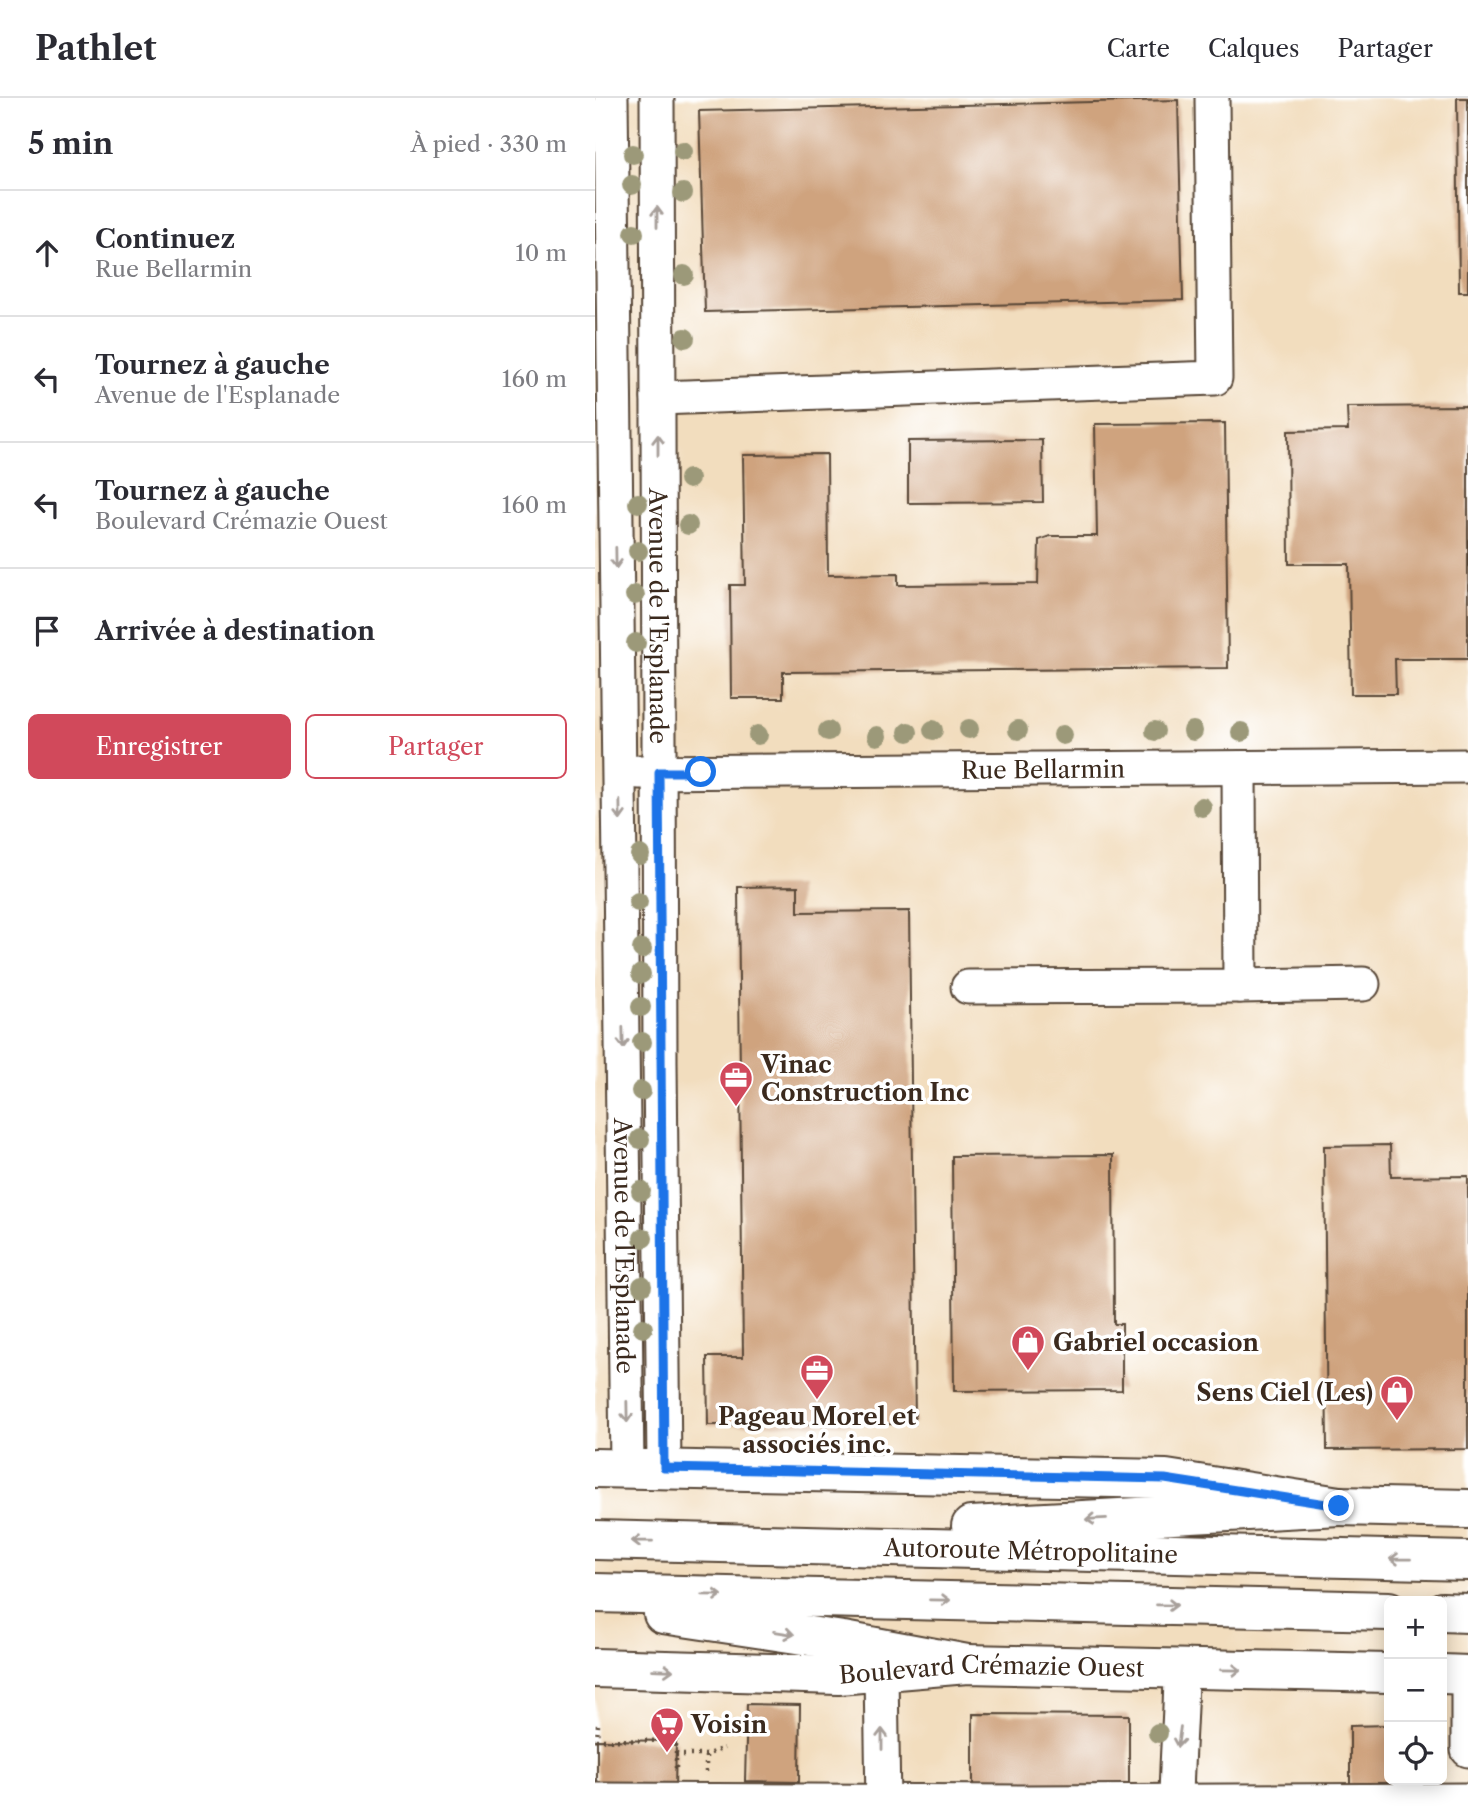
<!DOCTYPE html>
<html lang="fr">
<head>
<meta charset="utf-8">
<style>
  body { margin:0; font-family:"Libre Caslon Text",serif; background:#f7f7f7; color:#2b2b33 }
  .controls { position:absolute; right:21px; bottom:21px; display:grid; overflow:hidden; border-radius:10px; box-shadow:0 4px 18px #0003 }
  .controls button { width:63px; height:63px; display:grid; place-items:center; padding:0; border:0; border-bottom:2px solid #e1e1e2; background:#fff; color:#2b2b33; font:35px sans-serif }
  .stop { position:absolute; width:21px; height:21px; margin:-16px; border:5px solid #1a73e8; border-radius:50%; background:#fff }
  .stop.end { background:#1a73e8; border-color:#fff; box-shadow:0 2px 7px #0008 }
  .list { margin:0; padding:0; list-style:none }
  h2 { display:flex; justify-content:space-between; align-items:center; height:91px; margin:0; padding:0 28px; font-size:30px }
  h2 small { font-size:23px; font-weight:400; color:#7c7c81 }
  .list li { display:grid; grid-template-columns:46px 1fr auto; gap:21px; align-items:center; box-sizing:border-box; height:126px; padding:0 28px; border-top:2px solid #e1e1e2 }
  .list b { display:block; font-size:26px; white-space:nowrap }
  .list p { margin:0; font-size:23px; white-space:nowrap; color:#7c7c81 }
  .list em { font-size:23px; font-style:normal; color:#7c7c81 }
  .actions { display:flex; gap:14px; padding:21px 28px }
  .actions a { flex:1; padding:16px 0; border:2px solid #d1495b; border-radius:10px; text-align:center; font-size:24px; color:#d1495b }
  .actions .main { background:#d1495b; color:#fff }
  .icon { flex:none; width:38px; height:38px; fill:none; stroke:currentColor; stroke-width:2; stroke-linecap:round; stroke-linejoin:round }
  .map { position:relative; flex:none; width:873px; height:1708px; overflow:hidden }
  header { display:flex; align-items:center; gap:42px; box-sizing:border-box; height:98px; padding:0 35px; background:#fff; border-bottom:2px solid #e1e1e2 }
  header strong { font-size:33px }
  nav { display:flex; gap:38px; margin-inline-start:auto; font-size:24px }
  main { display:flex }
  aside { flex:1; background:#fff }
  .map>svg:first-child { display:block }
  .building { fill:#cfa37e }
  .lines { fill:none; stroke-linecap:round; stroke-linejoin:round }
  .minor-casing { stroke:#564536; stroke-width:37 }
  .major-casing { stroke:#564536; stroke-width:42 }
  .highway-casing { stroke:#564536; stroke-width:42 }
  .path { stroke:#564536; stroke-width:4.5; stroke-dasharray:2 5; stroke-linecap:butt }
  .minor { stroke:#fff; stroke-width:33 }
  .major { stroke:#fff; stroke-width:38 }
  .highway { stroke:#fff; stroke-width:38 }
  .tree { fill:#9c9979 }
  .oneway { stroke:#a79f9a }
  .route { stroke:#1a73e8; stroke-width:9 }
  .labels { text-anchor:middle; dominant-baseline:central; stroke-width:7; stroke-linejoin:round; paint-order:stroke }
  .street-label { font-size:24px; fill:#3b2a1e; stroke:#fff }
  .poi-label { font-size:24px; font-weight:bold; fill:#3b2a1e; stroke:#fff; text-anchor:start }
</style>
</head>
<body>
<header>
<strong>Pathlet</strong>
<nav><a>Carte</a><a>Calques</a><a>Partager</a></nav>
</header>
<main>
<aside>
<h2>5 min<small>À pied · 330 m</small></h2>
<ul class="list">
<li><svg class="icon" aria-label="ahead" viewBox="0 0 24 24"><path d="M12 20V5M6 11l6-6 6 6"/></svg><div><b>Continuez</b><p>Rue Bellarmin</p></div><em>10 m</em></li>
<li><svg class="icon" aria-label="left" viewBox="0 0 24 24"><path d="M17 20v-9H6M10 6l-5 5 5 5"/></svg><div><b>Tournez à gauche</b><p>Avenue de l'Esplanade</p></div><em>160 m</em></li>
<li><svg class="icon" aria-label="left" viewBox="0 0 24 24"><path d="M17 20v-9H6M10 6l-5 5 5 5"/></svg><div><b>Tournez à gauche</b><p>Boulevard Crémazie Ouest</p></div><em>160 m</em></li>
<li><svg class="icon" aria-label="arrive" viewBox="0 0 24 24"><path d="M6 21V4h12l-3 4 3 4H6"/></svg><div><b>Arrivée à destination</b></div></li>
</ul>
<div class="actions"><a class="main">Enregistrer</a><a>Partager</a></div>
</aside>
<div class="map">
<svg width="873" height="1708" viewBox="0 0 873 1708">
  <rect width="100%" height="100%" fill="#fff"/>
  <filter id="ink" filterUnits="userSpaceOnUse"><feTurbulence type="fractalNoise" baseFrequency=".0143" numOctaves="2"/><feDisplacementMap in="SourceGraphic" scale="14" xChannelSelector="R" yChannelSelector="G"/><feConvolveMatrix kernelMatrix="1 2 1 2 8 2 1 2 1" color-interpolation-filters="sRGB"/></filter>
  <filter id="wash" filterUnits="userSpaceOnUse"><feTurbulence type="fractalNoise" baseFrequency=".00686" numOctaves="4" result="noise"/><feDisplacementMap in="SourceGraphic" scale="28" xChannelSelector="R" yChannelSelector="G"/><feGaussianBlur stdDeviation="1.57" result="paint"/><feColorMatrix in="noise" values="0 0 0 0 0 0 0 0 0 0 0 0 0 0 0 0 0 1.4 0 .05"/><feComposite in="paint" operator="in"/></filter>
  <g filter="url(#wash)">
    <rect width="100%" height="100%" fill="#f2ddbe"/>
    <g id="blocks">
      <g class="building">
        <polygon points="862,0 873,0 873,194 864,194"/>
        <polygon points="583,2 588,202 110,214 104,13"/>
        <polygon points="873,308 873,561 800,561 801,596 756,596 754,466 694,466 693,333 753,332 752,309"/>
        <polygon points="630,325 633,570 188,574 188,600 136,600 135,487 150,487 148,357 232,356 233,477 303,476 303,487 443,486 444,442 455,438 502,438 500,326"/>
        <polygon points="447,342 448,404 313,405 313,343"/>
        <polygon points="203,788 203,814 314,813 320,1326 113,1327 112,1259 148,1259 143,789"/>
        <polygon points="795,1047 796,1079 873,1078 873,1351 732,1352 729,1048"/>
        <polygon points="518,1057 519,1226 527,1226 527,1292 359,1293 357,1058"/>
        <polygon points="152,1606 205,1607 204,1684 150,1683"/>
        <polygon points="378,1616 534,1617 534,1691 378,1691"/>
        <polygon points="794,1627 794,1682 826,1682 826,1691 755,1691 755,1628"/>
        <polygon points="2,1642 81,1643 80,1691 2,1690"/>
      </g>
    </g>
  </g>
  <g filter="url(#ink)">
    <use href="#blocks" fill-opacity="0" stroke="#564536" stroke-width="2"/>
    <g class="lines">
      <g class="minor-casing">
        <g id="minor">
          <path id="s1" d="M16 0 32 1370"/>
          <path id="s2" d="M62 0 65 964 69 1371"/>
          <polyline points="63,300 620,280 617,0"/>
          <path id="s3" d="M44 674 873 668"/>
          <polyline points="645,888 768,886"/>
          <polyline points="373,889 645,888 644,670"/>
          <polyline points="286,1574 288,1708"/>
          <polyline points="873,1577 873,1652"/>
          <polyline points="0,1702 433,1704 873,1702"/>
          <path d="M581 1708C581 1662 586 1617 586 1571"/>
        </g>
      </g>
      <g class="major-casing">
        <g id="major">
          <polyline points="0,1370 571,1381 744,1408 873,1411"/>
          <path id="s4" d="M0 1570 243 1577 372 1566 794 1575"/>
          <polyline points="847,1576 873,1577"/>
        </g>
      </g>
      <g class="highway-casing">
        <g id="highway">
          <polyline points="376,1428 744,1408"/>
          <path id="s5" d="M0 1442 873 1463"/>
          <polyline points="0,1495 794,1513"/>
          <polyline points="847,1514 873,1515"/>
          <polyline points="68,1516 248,1543 372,1566"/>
        </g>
      </g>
      <g class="path">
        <polyline points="3,1627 2,1642 81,1643 81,1674"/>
        <polyline points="81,1643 82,1620"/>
        <polyline points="81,1657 111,1657 129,1650"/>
        <polyline points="111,1674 111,1657"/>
      </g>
      <use href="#minor" class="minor"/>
      <use href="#major" class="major"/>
      <use href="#highway" class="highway"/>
    </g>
    <g class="tree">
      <circle cx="88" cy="53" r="10"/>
      <circle cx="38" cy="56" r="10"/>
      <circle cx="37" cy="87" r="10"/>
      <circle cx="88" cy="95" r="10"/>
      <circle cx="39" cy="135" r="10"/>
      <circle cx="89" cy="177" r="10"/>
      <circle cx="90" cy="240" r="10"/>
      <circle cx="94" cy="381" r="10"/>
      <circle cx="43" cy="405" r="10"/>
      <circle cx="93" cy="427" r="10"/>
      <circle cx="43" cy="453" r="10"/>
      <circle cx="40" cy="497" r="10"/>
      <circle cx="41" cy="545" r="10"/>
      <circle cx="374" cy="631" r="10"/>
      <circle cx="338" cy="632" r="10"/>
      <circle cx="423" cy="632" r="10"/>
      <circle cx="233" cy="633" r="10"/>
      <circle cx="560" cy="633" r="10"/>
      <circle cx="598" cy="633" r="10"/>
      <circle cx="313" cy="634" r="10"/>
      <circle cx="646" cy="634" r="10"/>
      <circle cx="163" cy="637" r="10"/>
      <circle cx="468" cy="637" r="10"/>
      <circle cx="282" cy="638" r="10"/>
      <circle cx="607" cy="709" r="10"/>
      <circle cx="45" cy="757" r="10"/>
      <circle cx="43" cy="804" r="10"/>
      <circle cx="47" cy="851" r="10"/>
      <circle cx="46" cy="876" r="10"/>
      <circle cx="46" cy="909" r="10"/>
      <circle cx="47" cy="944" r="10"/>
      <circle cx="46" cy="993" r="10"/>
      <circle cx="45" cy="1041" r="10"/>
      <circle cx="46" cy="1093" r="10"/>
      <circle cx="48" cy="1140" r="10"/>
      <circle cx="47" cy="1188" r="10"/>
      <circle cx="48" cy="1230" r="10"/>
      <circle cx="563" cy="1635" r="10"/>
    </g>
    <defs><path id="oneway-shaft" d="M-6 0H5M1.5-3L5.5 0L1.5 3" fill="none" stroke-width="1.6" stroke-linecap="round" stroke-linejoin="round" transform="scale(1.75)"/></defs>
    <g class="oneway">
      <use href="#oneway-shaft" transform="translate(62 119) rotate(-90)"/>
      <use href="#oneway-shaft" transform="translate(63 347) rotate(-90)"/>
      <use href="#oneway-shaft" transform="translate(21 460) rotate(89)"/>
      <use href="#oneway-shaft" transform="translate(25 712) rotate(89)"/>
      <use href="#oneway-shaft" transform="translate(28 940) rotate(89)"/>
      <use href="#oneway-shaft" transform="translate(32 1314) rotate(89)"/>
      <use href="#oneway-shaft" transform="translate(501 1421) rotate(177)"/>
      <use href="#oneway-shaft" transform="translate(47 1443) rotate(-179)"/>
      <use href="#oneway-shaft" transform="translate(805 1461) rotate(-179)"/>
      <use href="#oneway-shaft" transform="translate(117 1497) rotate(1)"/>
      <use href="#oneway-shaft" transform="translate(345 1502) rotate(1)"/>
      <use href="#oneway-shaft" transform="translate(572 1507) rotate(1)"/>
      <use href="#oneway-shaft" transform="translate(189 1535) rotate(9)"/>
      <use href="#oneway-shaft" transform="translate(68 1572) rotate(2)"/>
      <use href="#oneway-shaft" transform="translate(636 1572) rotate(1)"/>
      <use href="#oneway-shaft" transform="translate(584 1639) rotate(98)"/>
      <use href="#oneway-shaft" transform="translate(287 1641) rotate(-90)"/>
    </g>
  </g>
  <g class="lines" filter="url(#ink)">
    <polyline class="route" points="106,674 64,674 69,1370 570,1381 744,1408"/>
  </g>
  <defs>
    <g id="office-pin" transform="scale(1.75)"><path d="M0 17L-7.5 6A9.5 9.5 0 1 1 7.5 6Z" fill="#d1495b" stroke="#fff"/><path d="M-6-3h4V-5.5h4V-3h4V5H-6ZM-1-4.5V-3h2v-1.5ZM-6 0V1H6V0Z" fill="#fff"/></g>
    <g id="shop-pin" transform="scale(1.75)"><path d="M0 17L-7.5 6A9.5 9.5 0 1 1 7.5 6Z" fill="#d1495b" stroke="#fff"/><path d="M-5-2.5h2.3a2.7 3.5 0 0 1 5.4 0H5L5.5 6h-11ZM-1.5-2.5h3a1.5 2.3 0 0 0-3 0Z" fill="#fff"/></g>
    <g id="supermarket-pin" transform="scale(1.75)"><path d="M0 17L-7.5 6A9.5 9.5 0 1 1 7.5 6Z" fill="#d1495b" stroke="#fff"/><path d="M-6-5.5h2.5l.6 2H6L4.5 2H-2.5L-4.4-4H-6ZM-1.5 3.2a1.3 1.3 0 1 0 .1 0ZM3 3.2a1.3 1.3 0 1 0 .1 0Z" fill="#fff"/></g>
  </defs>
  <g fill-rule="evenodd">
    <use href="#office-pin" x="141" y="980"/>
    <use href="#shop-pin" x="433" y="1244"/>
    <use href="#office-pin" x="222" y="1273"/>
    <use href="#shop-pin" x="802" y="1294"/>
    <use href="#supermarket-pin" x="72" y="1626"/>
  </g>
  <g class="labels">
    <g class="street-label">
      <text stroke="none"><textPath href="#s2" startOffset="518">Avenue de l'Esplanade</textPath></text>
      <text stroke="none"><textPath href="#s3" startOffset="404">Rue Bellarmin</textPath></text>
      <text stroke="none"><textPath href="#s1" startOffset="1148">Avenue de l'Esplanade</textPath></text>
      <text stroke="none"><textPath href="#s5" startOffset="436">Autoroute Métropolitaine</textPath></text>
      <text stroke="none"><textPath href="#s4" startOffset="397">Boulevard Crémazie Ouest</textPath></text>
    </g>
    <g class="poi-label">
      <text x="166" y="966">Vinac<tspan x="166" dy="28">Construction Inc</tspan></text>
      <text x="458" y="1244">Gabriel occasion</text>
      <text x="778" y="1294" text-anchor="end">Sens Ciel (Les)</text>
      <text x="222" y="1318" text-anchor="middle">Pageau Morel et<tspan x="222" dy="28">associés inc.</tspan></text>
      <text x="96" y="1626">Voisin</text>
    </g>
  </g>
</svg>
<div class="controls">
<button>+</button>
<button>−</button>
<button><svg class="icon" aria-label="locate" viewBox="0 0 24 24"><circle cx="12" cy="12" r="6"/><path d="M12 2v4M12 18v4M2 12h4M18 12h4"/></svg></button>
</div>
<div class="stop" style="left:106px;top:674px"></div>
<div class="stop end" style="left:744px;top:1408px"></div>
</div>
</main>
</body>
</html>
